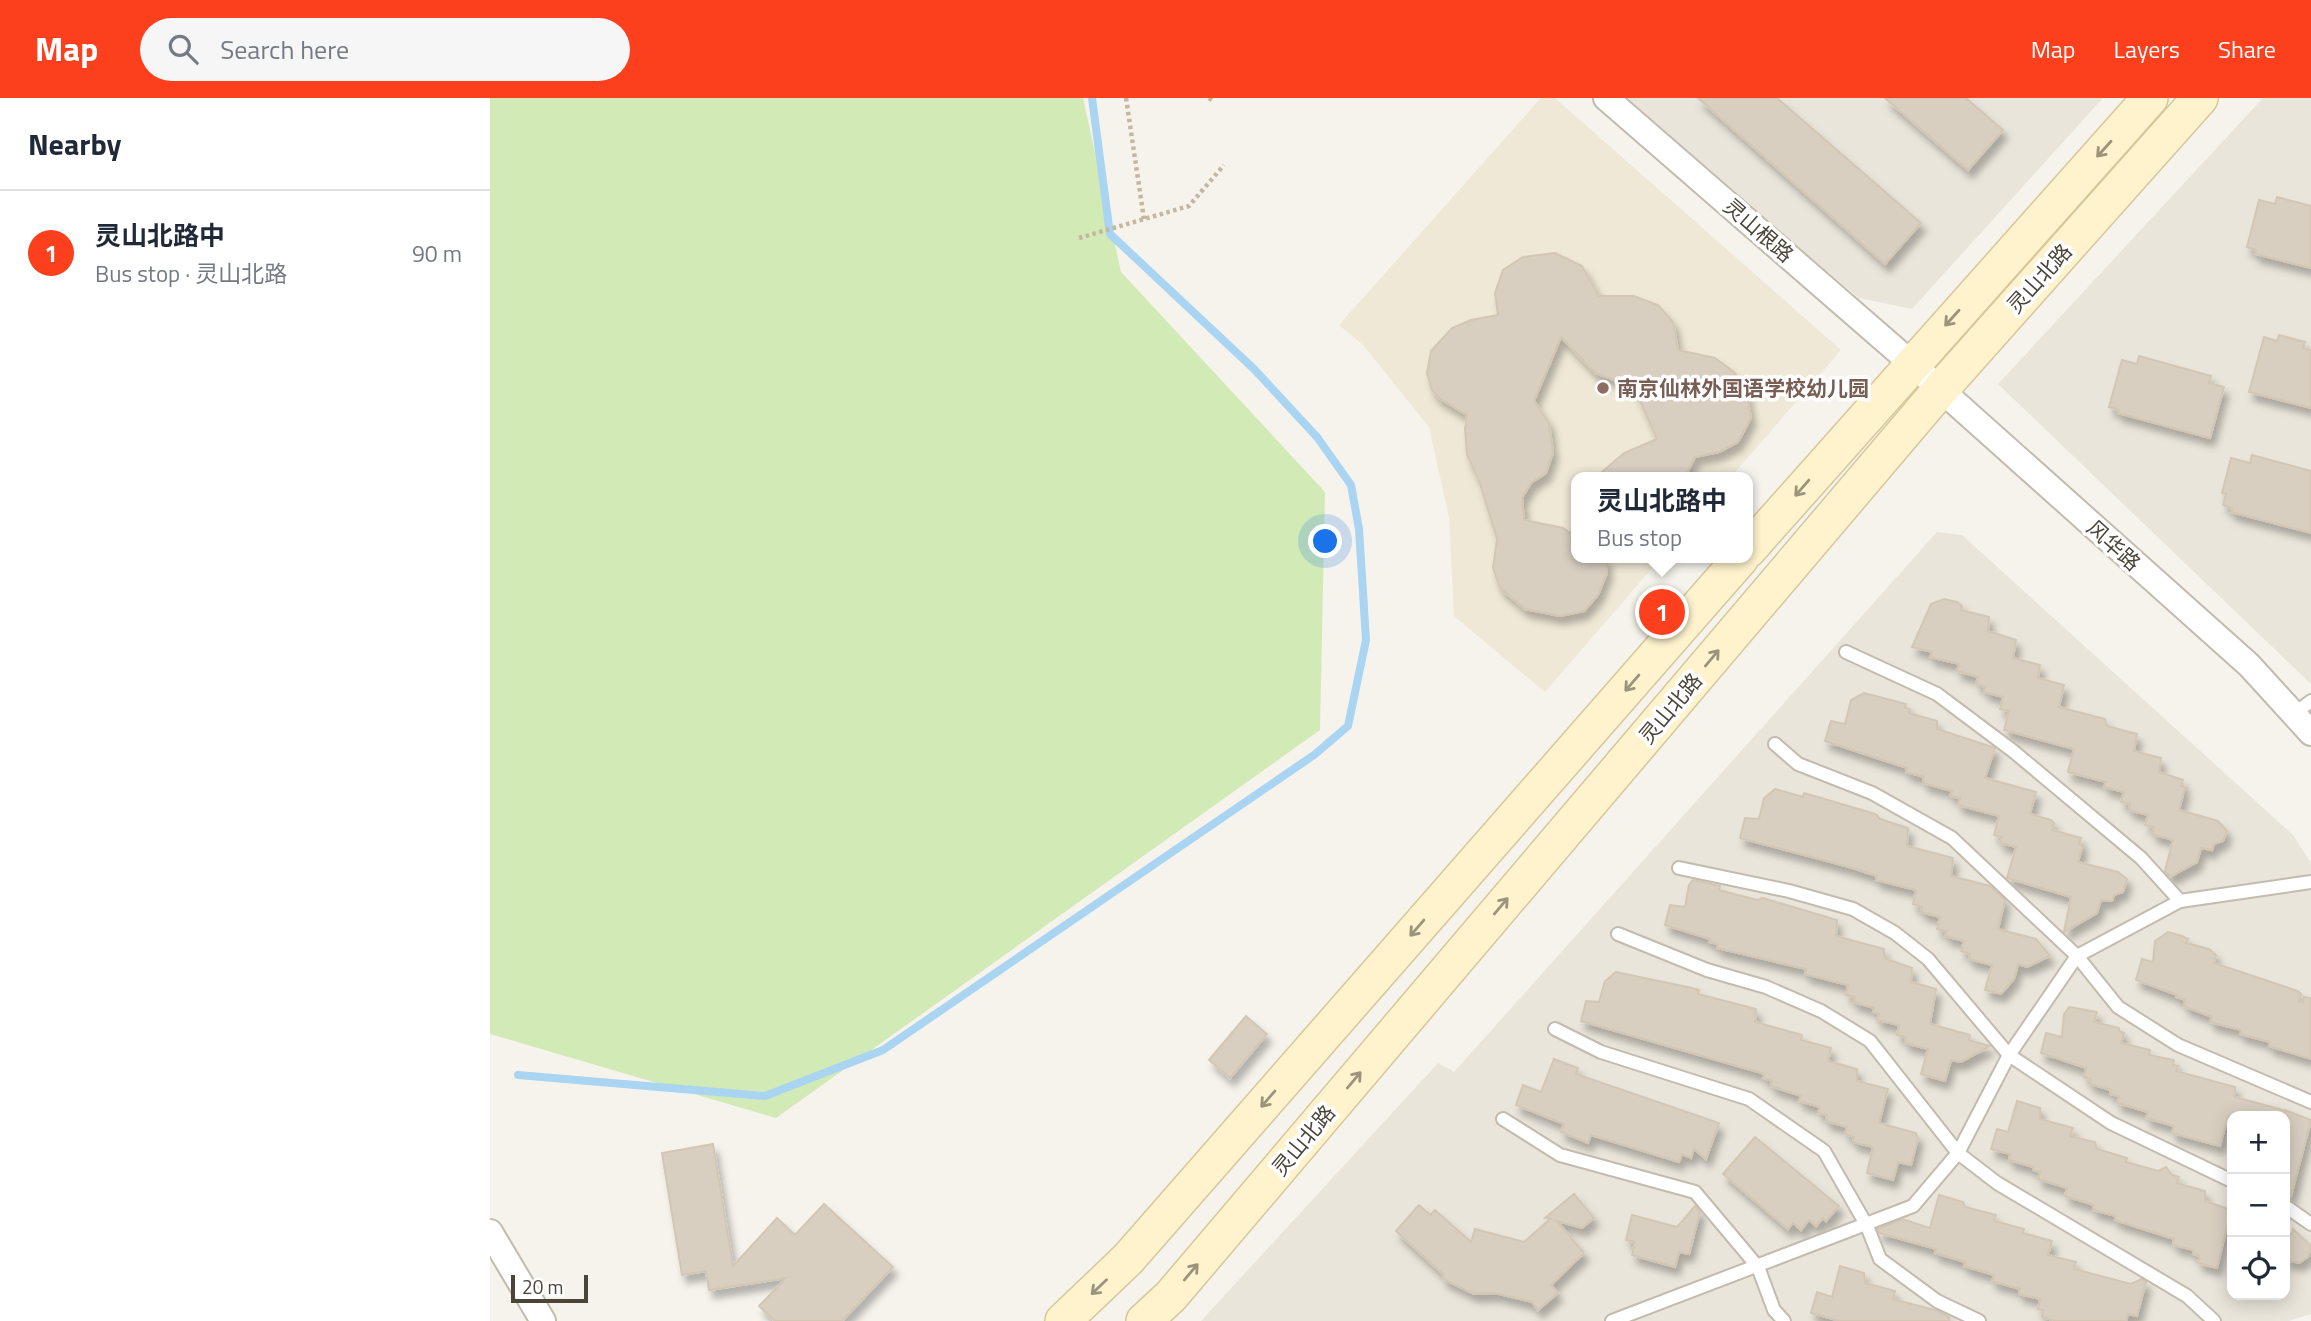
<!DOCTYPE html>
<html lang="en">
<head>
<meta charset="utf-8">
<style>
  body { margin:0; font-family:"Titillium Web","Noto Sans SC",sans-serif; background:#f6f6f7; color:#1f2937 }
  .controls { position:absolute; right:21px; bottom:21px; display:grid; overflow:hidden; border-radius:14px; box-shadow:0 4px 18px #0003 }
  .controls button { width:63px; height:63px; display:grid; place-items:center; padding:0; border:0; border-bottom:2px solid #e0e1e3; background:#fff; color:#1f2937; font:35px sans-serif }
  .scale { position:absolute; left:21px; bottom:18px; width:77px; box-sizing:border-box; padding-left:7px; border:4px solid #4b4439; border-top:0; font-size:19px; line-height:24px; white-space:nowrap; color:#4b4439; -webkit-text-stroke:5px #fff; paint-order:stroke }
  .you { position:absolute; left:836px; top:444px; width:24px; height:24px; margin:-18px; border:5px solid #fff; border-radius:50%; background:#1a73e8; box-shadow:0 0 0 10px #1a73e833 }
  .badge { display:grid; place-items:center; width:46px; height:46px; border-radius:50%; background:#fc3f1d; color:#fff; font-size:23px; font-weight:700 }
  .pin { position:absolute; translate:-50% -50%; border:4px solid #fff; box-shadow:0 2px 7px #0006 }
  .popup { position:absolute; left:1081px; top:374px; width:182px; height:91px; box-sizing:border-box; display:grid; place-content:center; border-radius:14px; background:#fff; filter:drop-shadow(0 2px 5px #0005); font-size:23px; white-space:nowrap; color:#747a83 }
  .popup b { font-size:26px; color:#1f2937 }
  .popup::after { content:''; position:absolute; left:50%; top:100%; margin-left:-14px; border:14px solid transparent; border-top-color:#fff }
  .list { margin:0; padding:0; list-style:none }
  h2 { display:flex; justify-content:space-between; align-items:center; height:91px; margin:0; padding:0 28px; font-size:30px }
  h2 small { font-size:23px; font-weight:400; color:#747a83 }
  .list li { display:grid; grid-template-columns:46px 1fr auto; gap:21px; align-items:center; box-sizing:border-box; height:126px; padding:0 28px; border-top:2px solid #e0e1e3 }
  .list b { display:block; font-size:26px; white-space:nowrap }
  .list p { margin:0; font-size:23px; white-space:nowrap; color:#747a83 }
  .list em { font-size:23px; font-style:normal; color:#747a83 }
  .icon { flex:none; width:38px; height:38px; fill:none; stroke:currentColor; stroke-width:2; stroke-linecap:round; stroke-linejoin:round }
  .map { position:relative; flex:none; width:1821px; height:1223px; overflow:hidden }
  header { display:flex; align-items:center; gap:42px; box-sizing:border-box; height:98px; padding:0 35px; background:#fc3f1d; color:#fff }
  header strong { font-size:33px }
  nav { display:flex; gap:38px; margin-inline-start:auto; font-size:24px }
  .search { width:490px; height:63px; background:#f6f6f7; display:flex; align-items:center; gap:18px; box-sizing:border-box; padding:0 24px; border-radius:38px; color:#747a83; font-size:26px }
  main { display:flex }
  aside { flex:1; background:#fff }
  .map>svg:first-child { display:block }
  .residential { fill:#eae5da; fill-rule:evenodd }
  .education { fill:#efe8d6 }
  .green { fill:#d2eab5 }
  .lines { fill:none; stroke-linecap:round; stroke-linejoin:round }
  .stream { stroke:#a9d4f2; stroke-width:8 }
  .building { fill:#d8cfc1; stroke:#d3c7b4; stroke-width:2; filter:url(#shadow) }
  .service-casing { stroke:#c2bbae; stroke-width:16 }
  .minor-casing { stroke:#c2bbae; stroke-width:28 }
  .secondary-casing { stroke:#d6c79b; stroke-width:38 }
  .path { stroke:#c4b79f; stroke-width:4.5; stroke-dasharray:3.5 3.5; stroke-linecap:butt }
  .service { stroke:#fff; stroke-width:12 }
  .minor { stroke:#fff; stroke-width:24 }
  .secondary { stroke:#fff3cd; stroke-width:35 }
  .oneway { stroke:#9c937c }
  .education-dot { fill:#8d6e63; stroke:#fff; stroke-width:2.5 }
  .labels { text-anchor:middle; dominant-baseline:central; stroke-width:7; stroke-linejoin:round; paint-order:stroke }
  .street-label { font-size:21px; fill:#4b4439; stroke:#fff }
  .education-label { font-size:21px; font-weight:bold; fill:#785e54; stroke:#fff; text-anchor:start }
</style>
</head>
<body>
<header>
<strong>Map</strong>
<div class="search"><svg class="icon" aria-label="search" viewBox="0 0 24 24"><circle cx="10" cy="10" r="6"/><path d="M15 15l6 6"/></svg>Search here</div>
<nav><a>Map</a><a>Layers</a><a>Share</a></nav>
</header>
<main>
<aside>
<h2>Nearby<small></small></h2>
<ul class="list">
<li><span class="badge">1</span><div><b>灵山北路中</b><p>Bus stop · 灵山北路</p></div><em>90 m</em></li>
</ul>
</aside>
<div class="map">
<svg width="1821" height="1223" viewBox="0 0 1821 1223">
  <defs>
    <filter id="shadow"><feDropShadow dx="4.5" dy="8" stdDeviation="3.5" flood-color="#0004"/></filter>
  </defs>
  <rect width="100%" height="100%" fill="#f6f3ec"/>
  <g class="residential">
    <polygon points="1131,0 1613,0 1422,211 1369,200"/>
    <polygon points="1773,0 1821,0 1821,586 1508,286"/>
    <path d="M1447 434 1472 437 1803 737 1821 765V1216L1799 1223H711L948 965 964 974ZM1742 1018H1795V1197H1742Z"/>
  </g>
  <polygon class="education" points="1051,0 1065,0 1351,252 1241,379 1086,379 1086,460 1171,460 1055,594 964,518 959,419 939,329 874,248 849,227"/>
  <polygon class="green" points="0,0 593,0 631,174 835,394 830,632 286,1020 0,936"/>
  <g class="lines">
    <polyline class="stream" points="28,977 275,998 393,952 824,657 858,628 876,542 869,431 861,387 827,339 764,271 620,136 602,0"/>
  </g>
  <g class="building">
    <polygon points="1208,0 1287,0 1431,125 1395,166"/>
    <polygon points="1395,0 1476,0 1513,32 1478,72"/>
    <polygon points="1787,99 1821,108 1821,170 1765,156 1766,152 1757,149 1769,102 1785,106"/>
    <polygon points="1065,155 1092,168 1109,198 1144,198 1168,207 1183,224 1188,252 1225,260 1244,274 1256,292 1261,320 1248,344 1229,354 1205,359 1195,379 1106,379 1134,355 1167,341 1144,289 1105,275 1071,239 1044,303 1059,325 1063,355 1056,375 1041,385 1032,400 1034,422 1073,430 1086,439 1086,460 1117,460 1117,475 1108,497 1094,513 1070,518 1035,511 1010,490 1003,470 1007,441 989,382 977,357 975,330 977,317 949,300 942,292 937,275 941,253 962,230 981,222 1008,217 1005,195 1013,172 1033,159"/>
    <polygon points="1789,237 1815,244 1813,250 1821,252 1821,310 1759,294 1774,239 1787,243"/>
    <polygon points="1649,258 1721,278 1719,285 1734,289 1720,340 1628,315 1629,312 1619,309 1632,262 1647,266"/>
    <polygon points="1762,357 1821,373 1821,435 1741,414 1742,410 1733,407 1736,396 1732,395 1741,360 1760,365"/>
    <polygon points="1454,501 1467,504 1472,508 1471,512 1499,519 1498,533 1526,542 1523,560 1550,567 1548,580 1574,587 1569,609 1615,621 1617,628 1647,636 1644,653 1671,660 1669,674 1693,682 1691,688 1695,689 1689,712 1728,723 1737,733 1733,743 1724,746 1722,752 1711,750 1707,764 1680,779 1675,773 1683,742 1662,736 1664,729 1655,727 1658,717 1639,712 1640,706 1631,704 1634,694 1614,689 1616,684 1578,674 1584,651 1514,632 1519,613 1510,611 1513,599 1494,594 1495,589 1486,586 1488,579 1467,573 1469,566 1440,559 1442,554 1422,549 1441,506"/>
    <polygon points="1374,595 1416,606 1415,610 1420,611 1419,615 1447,623 1447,631 1505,650 1495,680 1546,694 1540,716 1561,722 1564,725 1562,732 1591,740 1589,746 1593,747 1588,764 1628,774 1637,781 1633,794 1624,797 1622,803 1611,802 1607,815 1574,834 1581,799 1517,780 1526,749 1510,745 1512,739 1504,737 1509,718 1468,707 1470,700 1460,698 1462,693 1433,685 1434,679 1416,674 1417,670 1335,643 1341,623 1355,626 1361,602"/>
    <polygon points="1285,691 1313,699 1314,695 1386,716 1390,721 1418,730 1417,748 1463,760 1461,778 1500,788 1515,802 1508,831 1546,841 1560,858 1537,869 1528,866 1524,881 1511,896 1495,892 1502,867 1479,861 1480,856 1471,853 1474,843 1455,838 1457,833 1447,831 1450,819 1431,814 1432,809 1423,806 1426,792 1386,782 1387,778 1359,769 1250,740 1255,720 1269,721 1274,700"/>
    <polygon points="1203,782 1230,788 1229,792 1267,802 1273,800 1347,822 1346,838 1394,851 1394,860 1422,870 1421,884 1446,891 1440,926 1480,937 1479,942 1500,948 1471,964 1461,962 1455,983 1431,976 1438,951 1415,945 1416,939 1407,937 1409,927 1387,922 1389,916 1383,914 1384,910 1363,904 1365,899 1356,897 1358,887 1315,876 1316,871 1227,850 1228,846 1219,844 1220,841 1175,827 1180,807 1195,809 1199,787"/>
    <polygon points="1678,834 1692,838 1698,841 1696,845 1719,851 1726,857 1724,865 1808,893 1811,896 1809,903 1813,904 1814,899 1821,900 1821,961 1779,948 1780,944 1750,936 1751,932 1720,924 1722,919 1694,908 1695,902 1686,899 1687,897 1646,882 1652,861 1663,864 1665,843"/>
    <polygon points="1126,874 1202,890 1209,892 1208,896 1266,911 1265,924 1312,937 1311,942 1341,950 1338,963 1367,971 1367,983 1398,991 1389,1025 1426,1035 1428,1040 1421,1067 1408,1064 1403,1082 1377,1075 1383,1049 1363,1044 1364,1039 1355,1036 1357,1029 1336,1023 1337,1017 1328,1015 1330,1009 1309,1003 1311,998 1281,988 1282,983 1273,980 1275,976 1091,923 1096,903 1109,904 1115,883"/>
    <polygon points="1579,909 1607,914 1604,924 1629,930 1629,933 1634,935 1631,945 1660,952 1659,957 1684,962 1683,967 1688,968 1686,973 1745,989 1745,999 1793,1012 1792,1018 1738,1018 1730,1048 1682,1035 1684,1028 1656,1020 1658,1014 1627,1005 1629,998 1620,996 1621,992 1600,986 1601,981 1594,979 1596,970 1551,955 1556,935 1572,939 1574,916"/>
    <polygon points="756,918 777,936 740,980 719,962"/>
    <polygon points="1064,961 1088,970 1086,976 1229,1025 1216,1061 1204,1051 1201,1060 1192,1056 1189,1064 1101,1037 1098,1045 1071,1034 1074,1026 1026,1007 1033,987 1051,994"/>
    <polygon points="1527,1003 1550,1010 1550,1021 1583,1030 1580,1038 1605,1044 1607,1051 1637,1060 1636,1064 1668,1073 1676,1069 1682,1077 1689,1079 1687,1085 1715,1093 1715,1103 1741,1112 1727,1170 1708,1165 1710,1158 1703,1156 1704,1152 1683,1147 1684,1141 1625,1122 1626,1118 1603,1112 1604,1107 1575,1098 1577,1090 1548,1081 1550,1074 1543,1072 1543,1069 1519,1062 1520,1056 1501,1051 1507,1031 1518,1034"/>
    <polygon points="1795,1012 1821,1022 1801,1098 1795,1097"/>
    <polygon points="1265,1039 1349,1108 1336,1123 1333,1120 1326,1128 1319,1122 1311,1132 1303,1125 1298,1131 1233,1076"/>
    <polygon points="223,1046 243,1168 287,1120 305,1137 334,1106 403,1169 352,1223 285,1223 269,1208 296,1180 219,1192 216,1173 192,1177 172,1055"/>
    <polygon points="1084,1096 1104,1120 1092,1130 1067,1123 1094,1155 1061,1187 1068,1195 1048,1212 1042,1204 1005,1195 984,1196 953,1181 954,1177 906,1133 929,1107 940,1117 945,1112 981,1144 985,1131 1034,1144 1060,1121 1055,1120"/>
    <polygon points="1449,1097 1473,1104 1475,1109 1506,1117 1504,1123 1534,1131 1533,1135 1562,1143 1558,1157 1586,1164 1584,1171 1641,1186 1652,1181 1656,1184 1647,1218 1638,1216 1636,1223 1566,1223 1552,1219 1553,1212 1548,1211 1550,1201 1529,1196 1530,1191 1502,1183 1504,1177 1474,1168 1475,1164 1445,1155 1446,1151 1389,1135 1388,1131 1412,1121 1440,1130"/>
    <polygon points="1205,1108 1210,1114 1199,1156 1189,1154 1185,1169 1142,1157 1145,1144 1136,1142 1142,1117 1187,1129"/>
    <polygon points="1803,1131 1821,1148 1818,1159 1809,1165 1795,1162 1795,1147 1798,1135 1802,1136"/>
    <polygon points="1350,1168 1374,1175 1375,1185 1405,1193 1403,1201 1448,1213 1459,1219 1459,1223 1350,1223 1321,1215 1327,1194 1342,1199"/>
  </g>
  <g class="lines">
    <g class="service-casing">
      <g id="service">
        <polyline points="1356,554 1447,596 1523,653 1651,760 1690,803"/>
        <polyline points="1804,616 1821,603"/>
        <polyline points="1285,646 1308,666 1382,695 1462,740 1587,858 1628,909 1688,947 1821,1004"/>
        <polyline points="1189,770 1299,793 1363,811 1405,835 1438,861 1519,957 1621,1025 1742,1083"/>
        <polyline points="1128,836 1217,872 1276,889 1331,913 1380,943 1468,1055 1507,1085 1697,1198 1724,1223"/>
        <polyline points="1065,931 1111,954 1259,1001 1334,1053 1377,1128 1390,1161 1447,1203 1489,1223"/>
        <polyline points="1013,1021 1070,1057 1205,1094 1268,1169 1284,1212 1294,1223"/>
        <polyline points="1795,1108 1821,1126"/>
        <polyline points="1122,1223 1423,1108 1468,1055 1519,957 1587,858 1690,803 1821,784"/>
      </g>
    </g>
    <g class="minor-casing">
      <g id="minor">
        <polyline points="1116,0 1421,265 1759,567 1821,635"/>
        <polyline points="0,1134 53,1223"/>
      </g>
    </g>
    <g class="secondary-casing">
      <g id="secondary">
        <polyline points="1258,452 1660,0"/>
        <polyline points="573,1223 638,1161 1251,460"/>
        <polyline points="654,1223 681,1198 1450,292 1710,0"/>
      </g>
    </g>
    <g class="path">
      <polyline points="636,0 654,121"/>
      <polyline points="719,0 723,3"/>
      <polyline points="589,140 699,108 734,67"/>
    </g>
    <use href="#service" class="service"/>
    <use href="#minor" class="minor"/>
    <use href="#secondary" class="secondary"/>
  </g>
  <defs><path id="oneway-shaft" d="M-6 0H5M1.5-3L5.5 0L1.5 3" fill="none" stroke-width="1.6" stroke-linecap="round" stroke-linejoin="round" transform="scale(1.75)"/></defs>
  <g class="oneway">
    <use href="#oneway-shaft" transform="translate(1614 51) rotate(132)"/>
    <use href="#oneway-shaft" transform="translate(1462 220) rotate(132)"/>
    <use href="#oneway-shaft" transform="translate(1312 390) rotate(131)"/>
    <use href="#oneway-shaft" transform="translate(1222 560) rotate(-50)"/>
    <use href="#oneway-shaft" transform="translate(1142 585) rotate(131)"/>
    <use href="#oneway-shaft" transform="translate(1011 808) rotate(-50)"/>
    <use href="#oneway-shaft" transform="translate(927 830) rotate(131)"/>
    <use href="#oneway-shaft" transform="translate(864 982) rotate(-50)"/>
    <use href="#oneway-shaft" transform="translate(778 1001) rotate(131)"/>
    <use href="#oneway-shaft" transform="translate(701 1174) rotate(-50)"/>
    <use href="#oneway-shaft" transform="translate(609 1189) rotate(136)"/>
  </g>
  <circle class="education-dot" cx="1113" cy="290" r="7"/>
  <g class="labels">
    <g class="street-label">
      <text transform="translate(1269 132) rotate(41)">灵山根路</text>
      <text transform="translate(1549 180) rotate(-48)">灵山北路</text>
      <text transform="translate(1624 447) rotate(42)">风华路</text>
      <text transform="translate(1180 610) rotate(-50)">灵山北路</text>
      <text transform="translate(813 1042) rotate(-50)">灵山北路</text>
    </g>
    <g class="education-label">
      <text x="1127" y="290">南京仙林外国语学校幼儿园</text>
    </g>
  </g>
</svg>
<div class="controls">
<button>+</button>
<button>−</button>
<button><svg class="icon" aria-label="locate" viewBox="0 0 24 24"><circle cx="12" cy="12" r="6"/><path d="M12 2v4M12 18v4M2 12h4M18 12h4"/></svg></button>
</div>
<div class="scale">20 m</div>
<div class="you"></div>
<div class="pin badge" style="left:1172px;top:514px">1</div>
<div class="popup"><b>灵山北路中</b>Bus stop</div>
</div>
</main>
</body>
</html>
